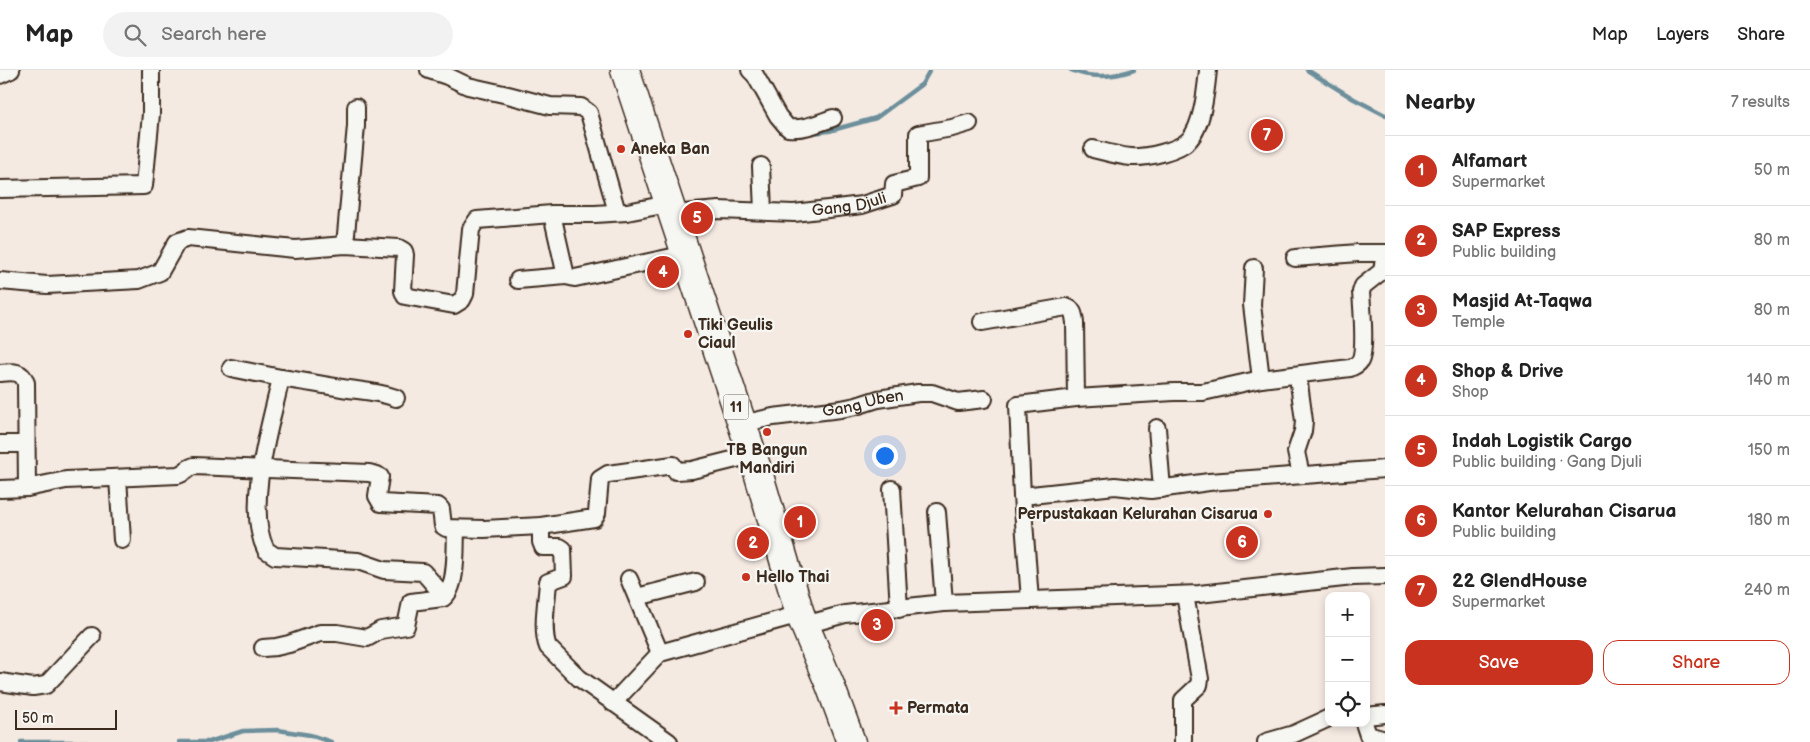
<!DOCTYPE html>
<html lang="en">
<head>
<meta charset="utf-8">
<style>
  body { margin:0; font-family:"Balsamiq Sans",sans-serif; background:#f2f2f2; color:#222 }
  .controls { position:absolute; right:15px; bottom:15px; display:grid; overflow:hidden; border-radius:10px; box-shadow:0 2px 8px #0003 }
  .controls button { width:45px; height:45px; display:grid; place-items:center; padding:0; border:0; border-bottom:1px solid #e0e0e0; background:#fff; color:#222; font:25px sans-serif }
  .scale { position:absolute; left:15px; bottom:12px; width:102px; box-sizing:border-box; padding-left:5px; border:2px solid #3b2a1e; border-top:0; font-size:14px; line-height:18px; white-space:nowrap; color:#3b2a1e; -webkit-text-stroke:4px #f6f6f2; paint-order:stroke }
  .you { position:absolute; left:884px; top:385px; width:18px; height:18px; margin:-12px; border:4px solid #fff; border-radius:50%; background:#1a73e8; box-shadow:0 0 0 8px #1a73e833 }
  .badge { display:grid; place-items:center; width:32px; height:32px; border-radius:50%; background:#c8321e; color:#fff; font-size:16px; font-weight:700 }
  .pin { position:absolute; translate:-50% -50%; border:2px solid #fff; box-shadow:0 1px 5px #0006 }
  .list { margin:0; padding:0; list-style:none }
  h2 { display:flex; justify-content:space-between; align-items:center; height:65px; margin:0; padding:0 20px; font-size:21px }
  h2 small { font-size:16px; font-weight:400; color:#767676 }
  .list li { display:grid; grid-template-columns:32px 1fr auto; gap:15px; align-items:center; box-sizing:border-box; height:70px; padding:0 20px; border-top:1px solid #e0e0e0 }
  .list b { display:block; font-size:19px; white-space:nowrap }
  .list p { margin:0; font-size:16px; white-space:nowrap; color:#767676 }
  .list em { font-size:16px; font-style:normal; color:#767676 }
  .actions { display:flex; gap:10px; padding:15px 20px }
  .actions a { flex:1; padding:11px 0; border:1px solid #c8321e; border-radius:15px; text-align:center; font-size:18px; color:#c8321e }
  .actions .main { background:#c8321e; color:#fff }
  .icon { flex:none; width:28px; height:28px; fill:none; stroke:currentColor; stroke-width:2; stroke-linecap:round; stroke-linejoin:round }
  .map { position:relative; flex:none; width:1385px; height:672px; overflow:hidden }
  header { display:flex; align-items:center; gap:30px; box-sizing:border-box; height:70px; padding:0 25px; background:#fff; border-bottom:1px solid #e0e0e0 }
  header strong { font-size:24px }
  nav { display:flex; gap:28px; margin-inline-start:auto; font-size:18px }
  .search { width:350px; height:45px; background:#f2f2f2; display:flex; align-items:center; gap:12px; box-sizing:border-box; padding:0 18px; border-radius:28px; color:#767676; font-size:19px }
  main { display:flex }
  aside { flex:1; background:#fff }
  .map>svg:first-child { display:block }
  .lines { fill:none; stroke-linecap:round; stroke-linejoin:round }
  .stream { stroke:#6c8f9b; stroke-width:4.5 }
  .street-casing { stroke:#3b2a1e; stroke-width:20 }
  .highway-casing { stroke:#3b2a1e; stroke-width:31 }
  .street { stroke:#f6f6f2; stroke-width:16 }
  .highway { stroke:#f6f6f2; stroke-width:28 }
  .poi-dot { fill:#c8321e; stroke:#f6f6f2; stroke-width:2 }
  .labels { text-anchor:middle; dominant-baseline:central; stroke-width:4.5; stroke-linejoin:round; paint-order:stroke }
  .shield { fill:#f6f6f2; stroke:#73675e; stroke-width:1 }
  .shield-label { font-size:15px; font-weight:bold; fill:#3b2a1e }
  .poi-label { font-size:16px; font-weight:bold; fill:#3b2a1e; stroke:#f6f6f2; text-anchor:start }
  .street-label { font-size:16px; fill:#3b2a1e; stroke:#f6f6f2 }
</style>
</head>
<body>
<header>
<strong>Map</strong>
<div class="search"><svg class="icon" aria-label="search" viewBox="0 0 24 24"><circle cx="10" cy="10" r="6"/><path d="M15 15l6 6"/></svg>Search here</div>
<nav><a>Map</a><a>Layers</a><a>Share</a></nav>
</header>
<main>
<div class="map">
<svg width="1385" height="672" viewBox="0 0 1385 672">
  <rect width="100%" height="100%" fill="#f5eae2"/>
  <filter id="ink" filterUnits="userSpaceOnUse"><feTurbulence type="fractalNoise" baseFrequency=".02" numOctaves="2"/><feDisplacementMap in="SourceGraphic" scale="10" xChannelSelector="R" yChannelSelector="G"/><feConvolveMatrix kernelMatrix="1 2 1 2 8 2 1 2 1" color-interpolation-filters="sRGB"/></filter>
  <g filter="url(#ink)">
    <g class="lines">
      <g class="stream">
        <path d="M1071 0C1093 9 1112 7 1134 0"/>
        <polyline points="1307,0 1354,29 1385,45"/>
        <polyline points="812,63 829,61 876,48 922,14 930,0"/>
        <polyline points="21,672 86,672"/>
        <polyline points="179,672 209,672 243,661 278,660 310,665 331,672"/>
      </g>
      <g class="street-casing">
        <g id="street">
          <polyline points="429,0 447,6 468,16 508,25 550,36 581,37 589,43 617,142"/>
          <path d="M750 0 755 5 778 46 788 58C804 60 818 53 833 48"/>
          <polyline points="0,5 11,0"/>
          <path d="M1093 79C1105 82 1118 86 1131 87 1146 88 1178 81 1189 70 1203 55 1206 19 1208 0"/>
          <polyline points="761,96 763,141"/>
          <polyline points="0,119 144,116 151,44 151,0"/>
          <polyline points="552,144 566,206 575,208 686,184"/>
          <path id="s1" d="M672 144 719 140 794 143 862 135 893 125 894 114 918 108V64L952 58 969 53"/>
          <polyline points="345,175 356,56 356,37"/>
          <polyline points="1295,188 1358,183 1384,183"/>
          <polyline points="1254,198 1252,235 1261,309"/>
          <polyline points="518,210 566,206"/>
          <polyline points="0,211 47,215 139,210 160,202 177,172 188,168 295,179 345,175 399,178 404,181 405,185 403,221 405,226 454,235 462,230 465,224 471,159 477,150 552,144 595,144 627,142 668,134"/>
          <path d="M982 252 1066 237C1074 239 1074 246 1075 253L1076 328"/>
          <path d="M231 298 281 308C271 354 244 437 266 480L275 486 358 491 384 500 423 502 437 518 443 528"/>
          <path d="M0 303C12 302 22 300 26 313L27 418"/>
          <polyline points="1298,306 1304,351 1303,361 1296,382 1301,405"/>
          <path d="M281 308C302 311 322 315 342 318 361 321 378 321 396 328"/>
          <path id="s2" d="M741 354 773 347 841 339 856 336 878 329 918 323H932L958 332 984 329"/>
          <polyline points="1157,358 1162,419"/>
          <polyline points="0,374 26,374"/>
          <polyline points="118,408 122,470"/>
          <path d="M0 419 27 418 66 410 178 405C185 403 188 397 194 396L369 403 377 405 380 407 377 426 381 433 438 436 441 439 443 456 446 458 484 459 541 456 594 448 597 443 600 409 608 404 673 395 676 401 692 400 752 385"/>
          <polyline points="892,419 899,539"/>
          <polyline points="1022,426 1115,416 1151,420 1209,412 1385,399"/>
          <polyline points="937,442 944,533"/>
          <path d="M541 456V472L543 477H560L563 479 564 506 548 512C547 529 541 561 548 577L579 608 669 672"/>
          <polyline points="629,509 660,583 800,544"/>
          <polyline points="637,527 696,512"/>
          <path d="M1030 530 1022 426 1018 335 1076 328 1174 322H1203L1261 309 1350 298C1354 296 1358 295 1360 291 1366 280 1362 237 1361 222L1363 216 1382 201 1385 183"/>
          <polyline points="805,555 845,544 944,533 1199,524 1353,507 1385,506"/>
          <path d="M263 578 276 577 289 574 320 563H337L367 568 381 560 406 556 411 532 443 528C458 518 455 476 456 459"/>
          <polyline points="0,612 33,617 46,615 92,566"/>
          <polyline points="613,633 660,583"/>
          <polyline points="1366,646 1385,644"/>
          <polyline points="1364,653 1368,665 1382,669 1384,672"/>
          <polyline points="1183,672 1183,630 1199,615 1200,609 1185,525"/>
          <polyline points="1266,672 1294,664 1329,648"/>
        </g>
      </g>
      <g class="highway-casing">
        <polyline id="highway" points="625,0 758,402 800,544 830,615 851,672"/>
      </g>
      <use href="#street" class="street"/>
      <use href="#highway" class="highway"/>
    </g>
  </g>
  <g class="poi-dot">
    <circle cx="621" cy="79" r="5"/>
    <circle cx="688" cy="264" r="5"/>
    <circle cx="767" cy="362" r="5"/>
    <circle cx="1268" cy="444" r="5"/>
    <circle cx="746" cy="507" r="5"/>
    <path d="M893.5 630.5h5v5h5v5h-5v5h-5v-5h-5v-5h5z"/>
  </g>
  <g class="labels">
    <rect class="shield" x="723.5" y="324.5" width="25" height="25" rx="4"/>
    <g class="shield-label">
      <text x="736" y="337">11</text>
    </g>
    <g class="poi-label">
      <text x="631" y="79">Aneka Ban</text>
      <text x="698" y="255">Tiki Geulis<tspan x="698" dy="18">Ciaul</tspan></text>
      <text x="767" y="380" text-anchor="middle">TB Bangun<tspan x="767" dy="18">Mandiri</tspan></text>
      <text x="1258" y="444" text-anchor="end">Perpustakaan Kelurahan Cisarua</text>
      <text x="756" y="507">Hello Thai</text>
      <text x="907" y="638">Permata</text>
    </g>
    <g class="street-label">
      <text stroke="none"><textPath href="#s1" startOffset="178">Gang Djuli</textPath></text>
      <text stroke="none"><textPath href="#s2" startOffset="124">Gang Uben</textPath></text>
    </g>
  </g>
</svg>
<div class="controls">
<button>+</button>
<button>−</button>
<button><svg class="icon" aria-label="locate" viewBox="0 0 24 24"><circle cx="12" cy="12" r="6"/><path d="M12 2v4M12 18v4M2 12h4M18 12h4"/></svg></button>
</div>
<div class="scale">50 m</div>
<div class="you"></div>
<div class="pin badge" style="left:800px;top:452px">1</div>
<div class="pin badge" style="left:753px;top:473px">2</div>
<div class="pin badge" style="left:877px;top:555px">3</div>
<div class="pin badge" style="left:663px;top:202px">4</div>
<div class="pin badge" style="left:697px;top:148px">5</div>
<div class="pin badge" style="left:1242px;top:472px">6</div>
<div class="pin badge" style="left:1267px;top:65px">7</div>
</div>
<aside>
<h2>Nearby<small>7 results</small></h2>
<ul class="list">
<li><span class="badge">1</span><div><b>Alfamart</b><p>Supermarket</p></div><em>50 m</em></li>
<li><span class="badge">2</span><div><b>SAP Express</b><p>Public building</p></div><em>80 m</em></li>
<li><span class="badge">3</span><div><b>Masjid At-Taqwa</b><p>Temple</p></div><em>80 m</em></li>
<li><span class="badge">4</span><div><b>Shop &amp; Drive</b><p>Shop</p></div><em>140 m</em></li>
<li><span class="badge">5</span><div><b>Indah Logistik Cargo</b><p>Public building · Gang Djuli</p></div><em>150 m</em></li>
<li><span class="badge">6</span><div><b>Kantor Kelurahan Cisarua</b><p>Public building</p></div><em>180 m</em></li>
<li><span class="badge">7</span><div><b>22 GlendHouse</b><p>Supermarket</p></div><em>240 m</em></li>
</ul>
<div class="actions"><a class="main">Save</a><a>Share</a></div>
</aside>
</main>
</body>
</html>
